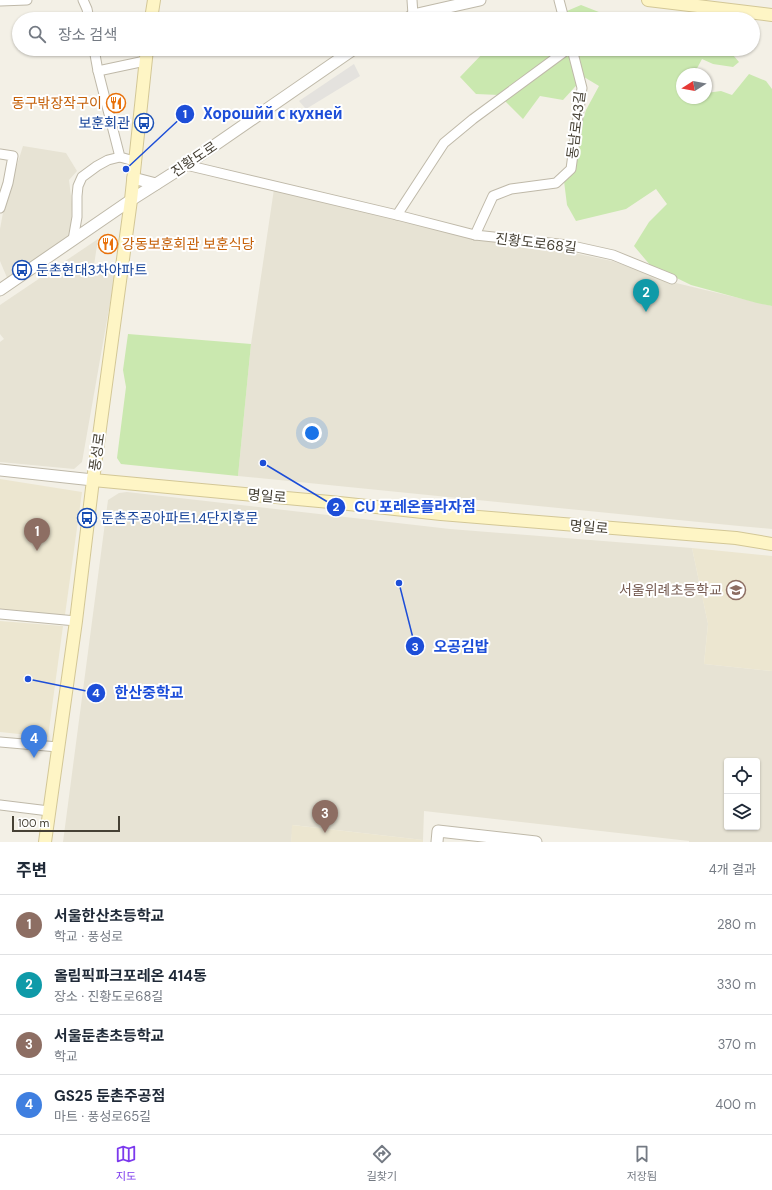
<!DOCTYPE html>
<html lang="ko">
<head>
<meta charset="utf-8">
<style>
  body { margin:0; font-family:"DM Sans","Noto Sans KR",sans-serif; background:#f6f6f7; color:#1f2937 }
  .controls { position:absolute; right:12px; bottom:12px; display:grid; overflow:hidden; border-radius:4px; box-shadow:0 1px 3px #0004 }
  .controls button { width:36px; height:36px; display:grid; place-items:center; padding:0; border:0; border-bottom:1px solid #e0e1e3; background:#fff; color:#1f2937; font:20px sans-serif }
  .compass { position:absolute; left:676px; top:68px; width:36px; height:36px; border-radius:50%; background:#fff; box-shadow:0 1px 3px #0004; rotate:259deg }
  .scale { position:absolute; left:12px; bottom:10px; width:108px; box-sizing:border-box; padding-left:4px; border:2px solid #464135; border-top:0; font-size:11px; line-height:14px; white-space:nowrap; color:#464135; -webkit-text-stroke:3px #fff; paint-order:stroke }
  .you { position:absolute; left:312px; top:433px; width:14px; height:14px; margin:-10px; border:3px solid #fff; border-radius:50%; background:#1a73e8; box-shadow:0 0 0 6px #1a73e833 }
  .badge { display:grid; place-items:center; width:26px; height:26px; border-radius:50%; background:#7c3aed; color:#fff; font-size:13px; font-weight:700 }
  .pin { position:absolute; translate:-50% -33px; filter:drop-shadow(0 1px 2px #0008) }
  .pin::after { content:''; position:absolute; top:21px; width:14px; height:12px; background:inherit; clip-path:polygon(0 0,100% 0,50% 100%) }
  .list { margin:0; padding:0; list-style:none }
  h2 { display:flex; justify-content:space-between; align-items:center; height:52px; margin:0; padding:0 16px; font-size:17px }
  h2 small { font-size:13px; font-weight:400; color:#747a83 }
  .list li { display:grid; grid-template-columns:26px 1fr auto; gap:12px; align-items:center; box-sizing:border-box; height:60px; padding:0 16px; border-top:1px solid #e0e1e3 }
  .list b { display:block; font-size:15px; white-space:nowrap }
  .list p { margin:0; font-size:13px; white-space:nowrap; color:#747a83 }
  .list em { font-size:13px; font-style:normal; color:#747a83 }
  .icon { flex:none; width:22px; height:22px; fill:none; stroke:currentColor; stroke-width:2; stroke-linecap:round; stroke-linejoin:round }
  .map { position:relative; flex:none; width:772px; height:842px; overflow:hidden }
  .search { position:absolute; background:#fff; box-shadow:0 1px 3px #0004; left:12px; right:12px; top:12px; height:44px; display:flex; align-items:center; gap:10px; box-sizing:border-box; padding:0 14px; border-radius:22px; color:#747a83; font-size:15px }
  .sheet { height:292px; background:#fff }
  nav { display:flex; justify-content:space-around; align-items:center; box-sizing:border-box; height:56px; border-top:1px solid #e0e1e3; background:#fff; font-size:11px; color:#747a83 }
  nav a { display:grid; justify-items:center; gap:2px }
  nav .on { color:#7c3aed }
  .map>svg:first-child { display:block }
  .residential { fill:#e7e3d4; fill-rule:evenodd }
  .education { fill:#ece6d0 }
  .green { fill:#cae8af }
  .parking { fill:#e4e2de }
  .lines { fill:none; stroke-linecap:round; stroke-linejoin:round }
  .minor-casing { stroke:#bfb9a9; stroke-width:11 }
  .tertiary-casing { stroke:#bfb9a9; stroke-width:13 }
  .secondary-casing { stroke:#d3c796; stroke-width:14 }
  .minor { stroke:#fff; stroke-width:9 }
  .tertiary { stroke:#fff; stroke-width:11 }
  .secondary { stroke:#fef5c5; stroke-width:12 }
  .labels { text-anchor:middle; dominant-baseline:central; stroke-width:4; stroke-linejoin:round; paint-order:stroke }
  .food-label { font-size:14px; fill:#c56008; stroke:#fff; text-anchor:end }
  .transit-label { font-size:14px; fill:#164399; stroke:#fff; text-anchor:start }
  .street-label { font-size:14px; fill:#464135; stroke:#fff }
  .education-label { font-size:14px; fill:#785e54; stroke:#fff; text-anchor:end }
  .leader { fill:none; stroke:#1d4ed8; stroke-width:1.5 }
  .callout-dot { fill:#1d4ed8; stroke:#fff; stroke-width:1.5 }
  .mark-label { font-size:12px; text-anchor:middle; font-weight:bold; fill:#fff }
  .callout-label { font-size:15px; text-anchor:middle; font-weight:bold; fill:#1d4ed8; stroke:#fff; stroke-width:4; stroke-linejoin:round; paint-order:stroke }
</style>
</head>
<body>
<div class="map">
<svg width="772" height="842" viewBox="0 0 772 842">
  <rect width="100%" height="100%" fill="#f3f0e6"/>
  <g class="residential">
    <polygon points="23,146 66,153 77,171 69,180 72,204 71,237 8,280 0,261 0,229 6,196 16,168"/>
    <polygon points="274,189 476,237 569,252 612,261 676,283 772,306 772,529 739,526 238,476 251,344"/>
    <polygon points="98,239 94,265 116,269 82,462 74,469 0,462 0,342 4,339 0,334 0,305"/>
    <path d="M127 492 450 529 692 548 708 624 704 664 772 671V842H689V841L424 811 423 840 293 825 291 842H63L108 500 119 493ZM727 761H757V827H727Z"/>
  </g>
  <g class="education">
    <polygon points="0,479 82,492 65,615 0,609"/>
    <polygon points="692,548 772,556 772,671 704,664 708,624"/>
    <polygon points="0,621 63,626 48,737 0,732"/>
    <polygon points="292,825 423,840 423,842 291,842"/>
  </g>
  <g class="green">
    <polygon points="581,5 604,14 659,16 667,19 548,19"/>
    <polygon points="489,49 728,49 739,62 733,67 713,64 702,59 694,74 682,74 682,98 706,98 706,93 721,91 732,95 749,74 766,81 772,89 772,306 757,303 691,285 650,265 634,246 649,222 667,204 656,189 626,209 576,221 567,205 564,181 586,110 599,86 584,77 563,100 540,96 523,119 499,95 476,94 460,77 486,50"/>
    <polygon points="128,334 251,344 238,476 121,464 117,458 126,387 123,370"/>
  </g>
  <polygon class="parking" points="354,64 360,76 306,109 299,101"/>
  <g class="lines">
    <g class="minor-casing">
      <g id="minor">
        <polyline points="83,0 87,9 89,19"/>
        <polyline points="412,0 413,15"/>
        <polyline points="559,0 564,19"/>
        <polyline points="0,1 27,0"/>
        <polyline points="94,49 98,71 120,157 134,161"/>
        <polyline points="98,71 145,61"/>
        <polyline points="0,154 13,156 8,183 0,208"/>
        <polyline points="186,165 397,215 475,235 568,245 613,255 672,279"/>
        <polyline points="397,215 444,143 473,119 568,49"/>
        <polyline points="475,235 493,196 511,189 556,183 571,169 582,88 572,49"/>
        <polyline points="73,240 77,217 77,196 78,186 82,177 97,166 108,160 120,157"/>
        <polyline points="0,614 76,621"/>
        <polyline points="0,742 58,747"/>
        <polyline points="0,805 49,811"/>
      </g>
    </g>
    <g class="tertiary-casing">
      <g id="tertiary">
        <polyline points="407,19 413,15 480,0"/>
        <polyline points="133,178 156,184"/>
        <polyline points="0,290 131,200 186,165 354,49"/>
        <polyline points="0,470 93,480"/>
        <polyline points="437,842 438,831 536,842"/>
      </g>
    </g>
    <g class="secondary-casing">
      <g id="secondary">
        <polyline points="648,0 772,15"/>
        <polyline points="151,19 154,0"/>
        <polyline points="93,480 330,502 441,514 736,538 772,544"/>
        <polyline points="45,842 76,621 93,480 131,200 147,49"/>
      </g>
    </g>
    <use href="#minor" class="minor"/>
    <use href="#tertiary" class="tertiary"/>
    <use href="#secondary" class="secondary"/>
  </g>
  <defs>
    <g id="restaurant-ring" transform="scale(1)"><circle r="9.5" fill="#fff" stroke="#e8710a" stroke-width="1.5"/><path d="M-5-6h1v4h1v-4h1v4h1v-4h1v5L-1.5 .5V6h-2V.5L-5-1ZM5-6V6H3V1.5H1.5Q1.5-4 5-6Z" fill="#e8710a"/></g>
    <g id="bus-ring" transform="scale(1)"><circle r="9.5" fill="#fff" stroke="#1a4fb4" stroke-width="1.5"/><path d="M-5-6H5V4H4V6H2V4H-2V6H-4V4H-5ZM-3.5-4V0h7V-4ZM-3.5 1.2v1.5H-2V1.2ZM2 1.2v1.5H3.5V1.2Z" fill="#1a4fb4"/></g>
    <g id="school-ring" transform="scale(1)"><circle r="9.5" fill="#fff" stroke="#8d6e63" stroke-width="1.5"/><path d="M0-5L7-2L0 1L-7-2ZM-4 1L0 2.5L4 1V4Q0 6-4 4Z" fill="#8d6e63"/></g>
  </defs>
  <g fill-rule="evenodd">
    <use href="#restaurant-ring" x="116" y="103"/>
    <use href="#bus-ring" x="144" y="123"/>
    <use href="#restaurant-ring" x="108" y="244"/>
    <use href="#bus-ring" x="22" y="270"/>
    <use href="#bus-ring" x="87" y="518"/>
    <use href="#school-ring" x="736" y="590"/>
  </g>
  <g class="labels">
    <g class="food-label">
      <text x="102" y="103">동구밖장작구이</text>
      <text x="122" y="244" text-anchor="start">강동보훈회관 보훈식당</text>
    </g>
    <g class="transit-label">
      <text x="130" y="123" text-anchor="end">보훈회관</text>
      <text x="36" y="270">둔촌현대3차아파트</text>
      <text x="101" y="518">둔촌주공아파트1.4단지후문</text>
    </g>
    <g class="street-label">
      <text transform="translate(576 125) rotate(-83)">동남로43길</text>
      <text transform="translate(194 159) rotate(-34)">진황도로</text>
      <text transform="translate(536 243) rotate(7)">진황도로68길</text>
      <text transform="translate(97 452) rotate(-82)">풍성로</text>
      <text transform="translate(267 496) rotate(5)">명일로</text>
      <text transform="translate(589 527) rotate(5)">명일로</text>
    </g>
    <g class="education-label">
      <text x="722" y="590">서울위례초등학교</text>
    </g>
  </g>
  <path class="leader" d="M126 169L185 114M263 463L336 507M399 583L415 646M28 679L96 693"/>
  <g class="callout-dot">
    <circle cx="126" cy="169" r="4"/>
    <circle cx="263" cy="463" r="4"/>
    <circle cx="399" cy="583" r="4"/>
    <circle cx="28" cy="679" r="4"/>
    <circle cx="185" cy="114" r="10"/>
    <circle cx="336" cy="507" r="10"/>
    <circle cx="415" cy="646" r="10"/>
    <circle cx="96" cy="693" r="10"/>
  </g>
  <g class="mark-label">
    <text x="185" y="118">1</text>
    <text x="336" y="511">2</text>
    <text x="415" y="651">3</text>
    <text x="96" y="697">4</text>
  </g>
  <g class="callout-label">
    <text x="273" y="119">Хорошйй с кухней</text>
    <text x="415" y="512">CU 포레온플라자점</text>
    <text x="461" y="652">오공김밥</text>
    <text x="149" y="698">한산중학교</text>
  </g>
</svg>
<div class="controls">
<button><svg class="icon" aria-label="locate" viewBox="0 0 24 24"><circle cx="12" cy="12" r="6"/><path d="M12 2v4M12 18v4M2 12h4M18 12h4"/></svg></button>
<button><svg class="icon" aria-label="layers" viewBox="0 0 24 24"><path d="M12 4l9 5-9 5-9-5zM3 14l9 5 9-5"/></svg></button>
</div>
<svg class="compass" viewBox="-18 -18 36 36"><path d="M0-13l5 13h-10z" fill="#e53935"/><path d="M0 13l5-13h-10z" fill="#747a83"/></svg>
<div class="scale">100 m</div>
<div class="you"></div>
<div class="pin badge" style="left:37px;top:551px;background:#8d6e63">1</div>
<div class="pin badge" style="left:646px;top:312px;background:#0f9aa8">2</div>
<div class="pin badge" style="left:325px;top:833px;background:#8d6e63">3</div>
<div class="pin badge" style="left:34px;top:758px;background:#3f7fe0">4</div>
<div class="search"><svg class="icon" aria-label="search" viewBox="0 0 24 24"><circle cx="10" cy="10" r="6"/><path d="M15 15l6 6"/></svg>장소 검색</div>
</div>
<section class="sheet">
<h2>주변<small>4개 결과</small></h2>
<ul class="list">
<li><span class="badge" style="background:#8d6e63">1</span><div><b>서울한산초등학교</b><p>학교 · 풍성로</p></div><em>280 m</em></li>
<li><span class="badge" style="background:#0f9aa8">2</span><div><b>올림픽파크포레온 414동</b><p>장소 · 진황도로68길</p></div><em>330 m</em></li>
<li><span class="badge" style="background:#8d6e63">3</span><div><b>서울둔촌초등학교</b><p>학교</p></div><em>370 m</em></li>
<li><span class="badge" style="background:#3f7fe0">4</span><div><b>GS25 둔촌주공점</b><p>마트 · 풍성로65길</p></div><em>400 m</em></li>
</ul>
</section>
<nav>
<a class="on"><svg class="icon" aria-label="map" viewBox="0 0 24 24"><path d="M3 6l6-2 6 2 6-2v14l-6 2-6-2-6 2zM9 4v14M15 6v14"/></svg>지도</a>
<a><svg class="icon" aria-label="directions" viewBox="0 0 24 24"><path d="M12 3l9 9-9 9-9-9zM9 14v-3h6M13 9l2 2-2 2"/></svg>길찾기</a>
<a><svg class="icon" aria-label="saved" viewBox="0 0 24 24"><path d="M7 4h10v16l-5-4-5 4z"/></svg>저장됨</a>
</nav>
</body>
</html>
